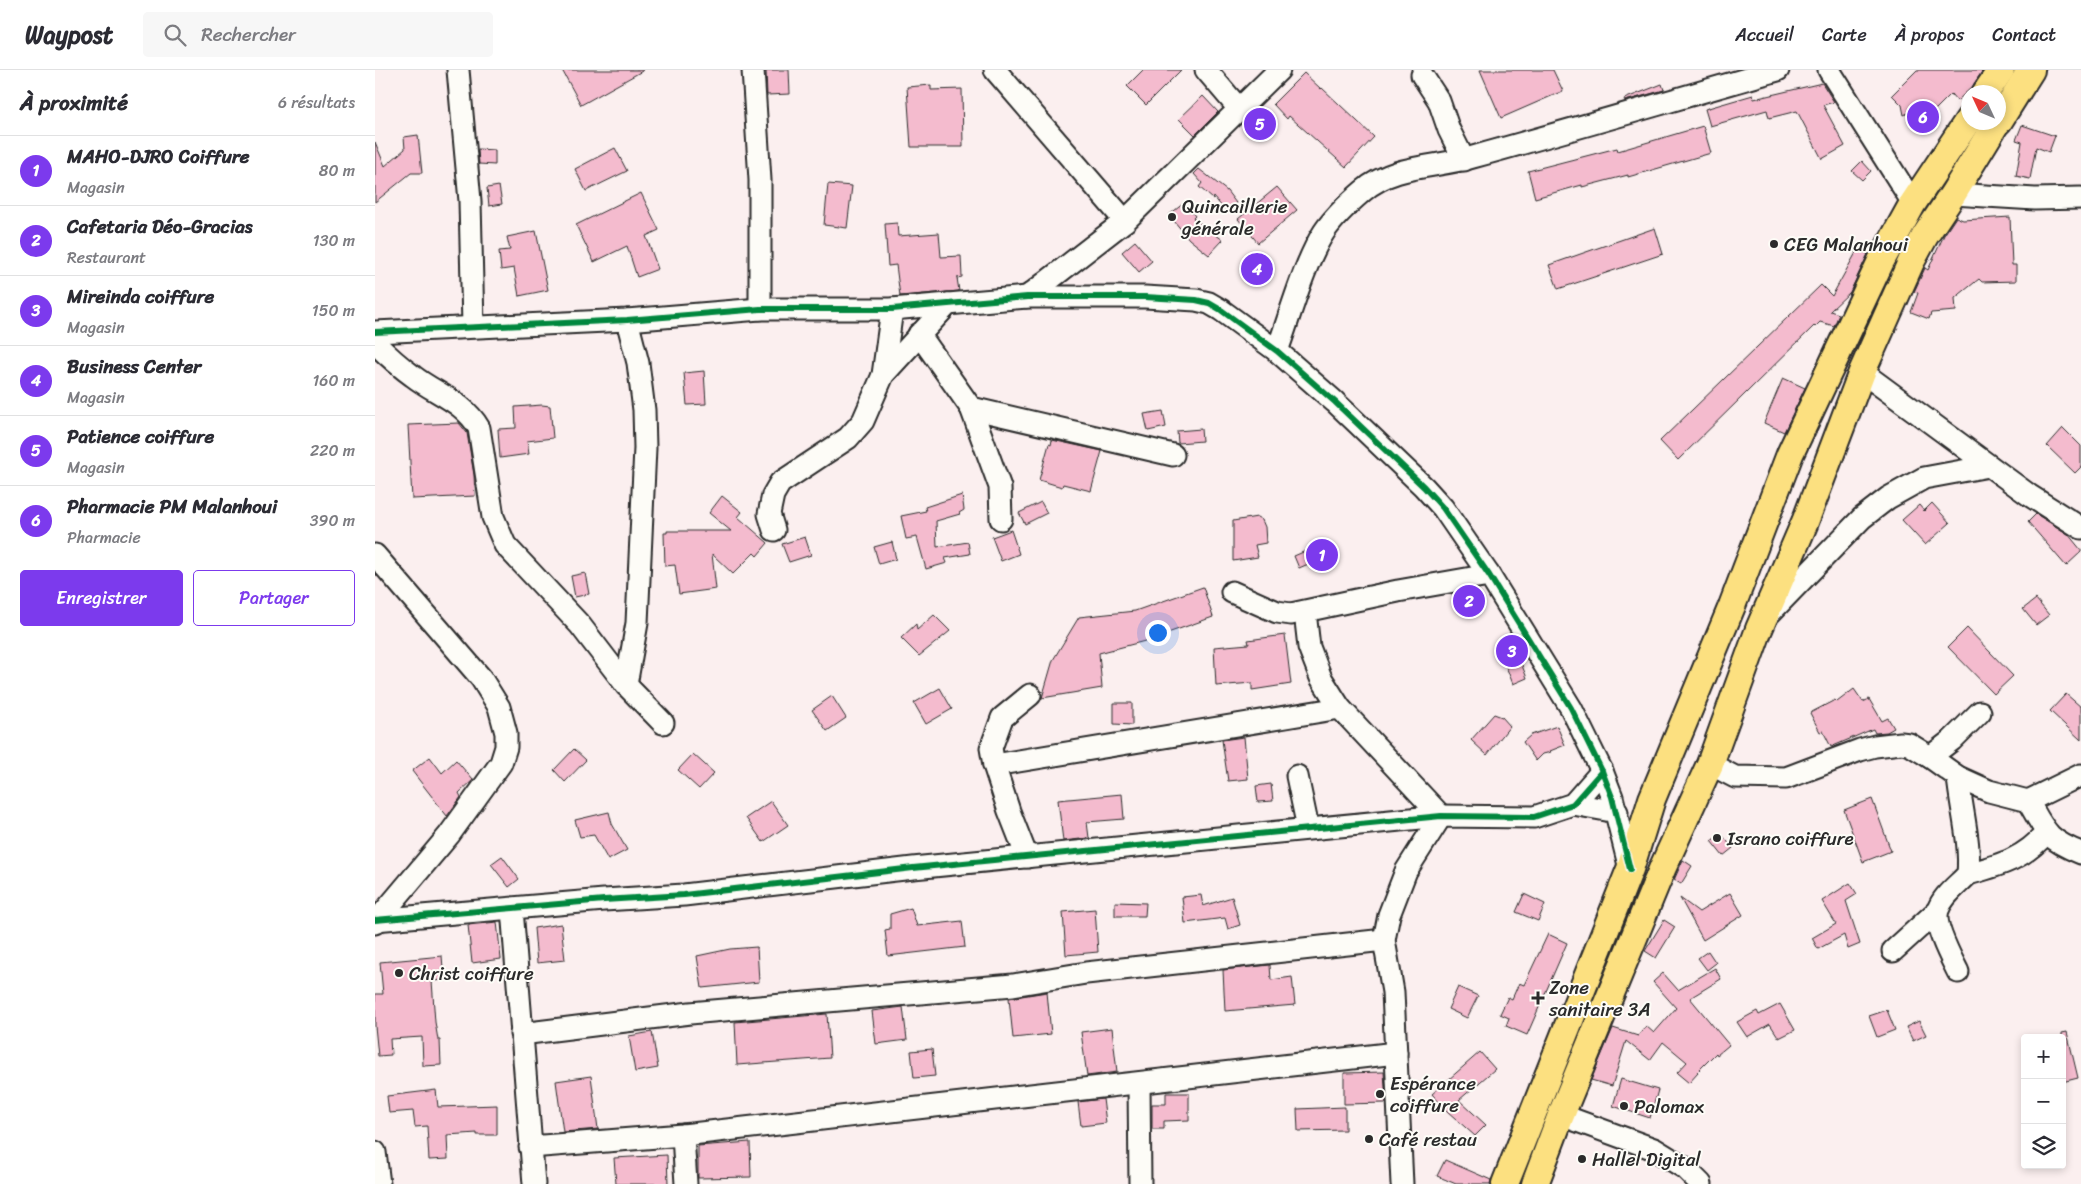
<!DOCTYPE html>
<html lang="fr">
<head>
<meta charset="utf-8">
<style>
  body { margin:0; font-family:Sriracha,sans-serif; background:#f7f7f7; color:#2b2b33 }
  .controls { position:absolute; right:15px; bottom:15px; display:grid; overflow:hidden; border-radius:5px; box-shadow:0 2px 8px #0003 }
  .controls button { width:45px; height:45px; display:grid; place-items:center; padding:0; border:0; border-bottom:1px solid #e1e1e2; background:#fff; color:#2b2b33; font:25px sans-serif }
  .compass { position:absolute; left:1586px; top:15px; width:45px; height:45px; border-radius:50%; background:#fff; box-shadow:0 2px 8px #0003; rotate:314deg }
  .you { position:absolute; left:782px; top:562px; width:18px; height:18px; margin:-12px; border:4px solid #fff; border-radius:50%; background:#1a73e8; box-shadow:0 0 0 8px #1a73e833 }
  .badge { display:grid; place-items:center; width:32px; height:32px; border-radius:50%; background:#7c3aed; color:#fff; font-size:16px; font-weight:700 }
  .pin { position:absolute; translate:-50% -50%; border:2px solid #fff; box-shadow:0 1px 5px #0006 }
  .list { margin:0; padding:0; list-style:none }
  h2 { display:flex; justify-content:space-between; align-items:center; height:65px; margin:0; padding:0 20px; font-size:21px }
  h2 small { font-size:16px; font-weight:400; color:#7c7c81 }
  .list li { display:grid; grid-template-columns:32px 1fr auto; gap:15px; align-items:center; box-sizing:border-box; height:70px; padding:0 20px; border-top:1px solid #e1e1e2 }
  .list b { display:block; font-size:19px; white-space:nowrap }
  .list p { margin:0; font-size:16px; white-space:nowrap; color:#7c7c81 }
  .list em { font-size:16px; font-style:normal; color:#7c7c81 }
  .actions { display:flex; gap:10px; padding:15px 20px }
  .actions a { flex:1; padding:11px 0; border:1px solid #7c3aed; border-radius:5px; text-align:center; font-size:18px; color:#7c3aed }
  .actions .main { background:#7c3aed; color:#fff }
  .icon { flex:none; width:28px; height:28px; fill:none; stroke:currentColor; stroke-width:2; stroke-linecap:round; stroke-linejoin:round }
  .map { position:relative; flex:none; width:1706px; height:1114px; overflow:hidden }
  header { display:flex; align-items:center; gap:30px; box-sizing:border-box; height:70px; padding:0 25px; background:#fff; border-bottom:1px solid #e1e1e2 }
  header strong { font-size:24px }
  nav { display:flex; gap:28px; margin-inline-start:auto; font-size:18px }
  .search { width:350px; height:45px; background:#f7f7f7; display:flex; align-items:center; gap:12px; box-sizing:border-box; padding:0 18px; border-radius:5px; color:#7c7c81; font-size:19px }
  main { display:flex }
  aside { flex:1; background:#fff }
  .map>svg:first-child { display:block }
  .building { fill:#f4bbce; stroke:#2b2b2b }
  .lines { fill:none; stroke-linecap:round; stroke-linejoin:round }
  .minor-casing { stroke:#2b2b2b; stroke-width:25 }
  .major-casing { stroke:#2b2b2b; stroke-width:30 }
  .minor { stroke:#fdfcf7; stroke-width:21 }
  .major { stroke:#fce080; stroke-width:26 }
  .cycleway-casing { stroke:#fdfcf7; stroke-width:9 }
  .cycleway { stroke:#00873e; stroke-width:6 }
  .poi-dot { fill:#2b2b2b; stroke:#fdfcf7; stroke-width:2 }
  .labels { text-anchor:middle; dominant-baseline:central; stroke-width:4; stroke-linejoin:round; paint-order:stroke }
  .poi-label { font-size:19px; fill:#2b2b2b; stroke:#fdfcf7; text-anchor:start }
</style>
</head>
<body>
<header>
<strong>Waypost</strong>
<div class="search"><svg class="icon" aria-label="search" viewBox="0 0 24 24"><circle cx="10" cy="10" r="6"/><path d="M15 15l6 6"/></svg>Rechercher</div>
<nav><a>Accueil</a><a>Carte</a><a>À propos</a><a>Contact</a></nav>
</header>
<main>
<aside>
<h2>À proximité<small>6 résultats</small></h2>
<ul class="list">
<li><span class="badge">1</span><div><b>MAHO-DJRO Coiffure</b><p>Magasin</p></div><em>80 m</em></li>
<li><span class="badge">2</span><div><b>Cafetaria Déo-Gracias</b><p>Restaurant</p></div><em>130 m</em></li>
<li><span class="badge">3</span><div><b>Mireinda coiffure</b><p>Magasin</p></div><em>150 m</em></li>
<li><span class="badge">4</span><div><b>Business Center</b><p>Magasin</p></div><em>160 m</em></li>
<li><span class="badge">5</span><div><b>Patience coiffure</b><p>Magasin</p></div><em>220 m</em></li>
<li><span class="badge">6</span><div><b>Pharmacie PM Malanhoui</b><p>Pharmacie</p></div><em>390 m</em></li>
</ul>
<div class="actions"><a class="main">Enregistrer</a><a>Partager</a></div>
</aside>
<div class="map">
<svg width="1706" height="1114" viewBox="0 0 1706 1114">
  <rect width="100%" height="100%" fill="#fbefef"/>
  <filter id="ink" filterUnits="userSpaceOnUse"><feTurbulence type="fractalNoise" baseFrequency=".02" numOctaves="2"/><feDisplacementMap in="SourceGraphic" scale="10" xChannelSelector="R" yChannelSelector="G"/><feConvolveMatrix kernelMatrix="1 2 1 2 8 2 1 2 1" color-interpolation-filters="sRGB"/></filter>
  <g filter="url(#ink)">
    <g class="building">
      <polygon points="187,0 269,0 206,35"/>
      <polygon points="391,0 414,0 415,24 392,25"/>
      <polygon points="768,0 806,0 771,35 752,16"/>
      <polygon points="1105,0 1178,0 1188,21 1126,48"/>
      <polygon points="1542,0 1608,0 1597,17 1582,31 1576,24 1546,54 1536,43 1539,40 1529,45 1527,35 1517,25"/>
      <polygon points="929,3 946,19 947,18 999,67 971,97 914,46 912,49 898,34"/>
      <polygon points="1447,13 1459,32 1448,35 1470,76 1447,89 1422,41 1394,48 1392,40 1335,56 1330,39 1378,25 1379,29"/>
      <polygon points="1287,14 1289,20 1250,31 1249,29"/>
      <polygon points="556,15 556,20 587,19 588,77 536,77 532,17"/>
      <polygon points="828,26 843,42 820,65 804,49"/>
      <polygon points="1647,55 1680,66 1674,82 1661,77 1655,109 1641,106 1647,72 1641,70"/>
      <polygon points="1328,56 1336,83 1253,107 1253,105 1207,117 1207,115 1160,128 1153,101 1242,78 1243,81"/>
      <polygon points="43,65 47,103 36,103 0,132 0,72 10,96 30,79 29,67"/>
      <polygon points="240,78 252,101 211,121 200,99"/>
      <polygon points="103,79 120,80 120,95 104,94"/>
      <polygon points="1487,91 1496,101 1487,110 1477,101"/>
      <polygon points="824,99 852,121 861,133 851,142 839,127 838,129 824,117 827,113 819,104"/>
      <polygon points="453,114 477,116 472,158 449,155"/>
      <polygon points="124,116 127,134 114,136 112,118"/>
      <polygon points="902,117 922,140 883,173 863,149"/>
      <polygon points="266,123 284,160 271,166 283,199 262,207 252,176 219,192 201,155"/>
      <polygon points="809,133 820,146 818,148 848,170 834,185 814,169 794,145"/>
      <polygon points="1581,147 1588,150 1635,147 1637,195 1641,195 1641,211 1607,212 1604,209 1580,228 1581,241 1556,243 1554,249 1536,242 1543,223 1539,222 1550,198 1553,200 1569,165"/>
      <polygon points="522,153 523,166 564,163 566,187 586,186 587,207 582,208 584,221 525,226 521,195 513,196 510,154"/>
      <polygon points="1280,158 1288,184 1183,219 1174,195"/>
      <polygon points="161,161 173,220 144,226 139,198 126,200 124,181 135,180 132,167"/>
      <polygon points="760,171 777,191 764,202 747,182"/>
      <polygon points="1483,179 1493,184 1475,222 1455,241 1464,244 1459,256 1445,252 1440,257 1439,256 1303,390 1285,371 1446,215 1457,226"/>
      <polygon points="329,301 331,334 312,335 309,303"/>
      <polygon points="1408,308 1430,318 1409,362 1389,353"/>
      <polygon points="167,335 175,336 178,368 152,371 154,384 125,388 123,359 141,358 140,337"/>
      <polygon points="788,341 791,357 773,361 769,344"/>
      <polygon points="84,353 92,363 99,405 100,426 37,429 33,355"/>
      <polygon points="1688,358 1706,376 1706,397 1700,403 1672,376"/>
      <polygon points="826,359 827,371 803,373 802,361"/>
      <polygon points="677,370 727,381 716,421 688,414 687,417 664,410 674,374 676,375"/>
      <polygon points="587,425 589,440 584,443 585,444 561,451 562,477 593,472 595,484 570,488 572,493 551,499 542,467 531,469 526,446 551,441 550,437"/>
      <polygon points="347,426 367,442 363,447 393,473 382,486 379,483 358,504 337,484 341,519 304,524 300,495 290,496 289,463 292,463 292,461 356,461 334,443"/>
      <polygon points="666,432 672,443 650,454 644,443"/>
      <polygon points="1557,433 1575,453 1550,475 1527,450 1544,435 1549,441"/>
      <polygon points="1661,444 1693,464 1706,480 1706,482 1691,496 1653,452"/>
      <polygon points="882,447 887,450 890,457 891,473 880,475 883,487 858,491 858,451"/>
      <polygon points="636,460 644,484 626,491 617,467"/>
      <polygon points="430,467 436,485 414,492 407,474"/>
      <polygon points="517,472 521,489 504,494 499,477"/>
      <polygon points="947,474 952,486 924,498 919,486"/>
      <polygon points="210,503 214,524 200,527 196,506"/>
      <polygon points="828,517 838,547 770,571 724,583 727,618 667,628 678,590 704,547 760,541"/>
      <polygon points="1661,529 1674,545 1661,555 1648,539"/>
      <polygon points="559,545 575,561 544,586 526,568 541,554 542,560"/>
      <polygon points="1592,558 1638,606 1619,624 1573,577"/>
      <polygon points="910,565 916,614 877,620 877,613 841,616 839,577 874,574 873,570"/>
      <polygon points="1138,573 1152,608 1138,614 1124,579"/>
      <polygon points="565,618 577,639 551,654 539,633"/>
      <polygon points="1479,619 1488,632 1494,629 1507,651 1513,648 1519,658 1512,662 1500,663 1498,659 1456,677 1448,661 1445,662 1435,643 1460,630 1462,632"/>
      <polygon points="1691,624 1706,637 1706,670 1675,641"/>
      <polygon points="457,626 471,648 452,661 437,640"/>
      <polygon points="739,633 757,633 757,655 739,654"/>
      <polygon points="1119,644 1127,647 1135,656 1112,685 1096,670"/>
      <polygon points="1182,656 1190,675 1175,681 1176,682 1168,684 1161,691 1148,672 1156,665"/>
      <polygon points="869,667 873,709 853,711 847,670"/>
      <polygon points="199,679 211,690 190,712 179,700"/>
      <polygon points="318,684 339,703 324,719 303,700"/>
      <polygon points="55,687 67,703 81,690 98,710 84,723 86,727 72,746 37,701"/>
      <polygon points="896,714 898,731 883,732 881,716"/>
      <polygon points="747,724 749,749 712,752 714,768 688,771 683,730"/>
      <polygon points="1497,729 1516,781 1488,792 1469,740"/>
      <polygon points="396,731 413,755 388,772 371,748"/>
      <polygon points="234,742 237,754 252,780 233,790 219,765 205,767 200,750"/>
      <polygon points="1346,764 1358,778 1348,786 1336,771"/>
      <polygon points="127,786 144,809 134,817 116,794"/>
      <polygon points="1308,790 1317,796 1306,814 1299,810"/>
      <polygon points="1475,813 1482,824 1471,831 1485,874 1473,879 1469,865 1443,879 1437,868 1461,854 1447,831"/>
      <polygon points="1355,823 1368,845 1328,870 1305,828 1324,842"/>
      <polygon points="1149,824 1170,834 1163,851 1141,842"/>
      <polygon points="826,825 828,836 857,827 865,855 853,859 850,848 810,853 807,827"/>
      <polygon points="740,832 771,833 770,846 740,846"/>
      <polygon points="536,838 542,856 587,851 590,877 513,886 510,860 515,859 515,844"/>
      <polygon points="720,839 723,882 691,885 688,842"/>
      <polygon points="1289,850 1300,857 1281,888 1270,881"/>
      <polygon points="122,852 126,889 97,893 93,855"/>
      <polygon points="186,854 190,890 162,893 159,858"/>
      <polygon points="1173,864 1192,873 1152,965 1131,956 1134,948 1125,944 1133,927 1137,929 1144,913 1149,915"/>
      <polygon points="382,877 384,912 327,918 322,886 355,879"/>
      <polygon points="1333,881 1341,893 1332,900 1323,888"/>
      <polygon points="67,886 69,910 57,911 60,952 63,970 65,970 66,995 48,996 47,967 15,969 16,985 3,986 0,956 0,924 8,924 5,892"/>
      <polygon points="895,895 896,910 917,907 920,935 850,941 848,900"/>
      <polygon points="1340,898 1346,909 1315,928 1354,975 1342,985 1341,983 1322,1002 1323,1003 1314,1013 1302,1003 1312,992 1288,972 1275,990 1251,971 1237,1016 1216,1010 1238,958 1263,966 1271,956 1279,963 1301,938 1278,912 1288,903 1303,920"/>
      <polygon points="1083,917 1103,926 1092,948 1073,939"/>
      <polygon points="672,922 676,964 638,968 634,928"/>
      <polygon points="1405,934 1420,960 1404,968 1395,954 1372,967 1362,952 1382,941 1384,945"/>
      <polygon points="528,937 532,970 501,974 497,941"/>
      <polygon points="1512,940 1520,960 1502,967 1494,946"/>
      <polygon points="452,944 455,988 362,995 360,952"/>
      <polygon points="1544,951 1551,965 1538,971 1531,957"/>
      <polygon points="737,958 742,1002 712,1006 706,962"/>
      <polygon points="277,962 283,998 260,1002 254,966"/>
      <polygon points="1692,962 1703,1008 1687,1012 1687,963"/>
      <polygon points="557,979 560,1006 539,1008 536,981"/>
      <polygon points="1105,982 1120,999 1084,1030 1111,1055 1100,1066 1072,1041 1057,1024"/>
      <polygon points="1009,1002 1011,1033 969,1034 969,1003"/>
      <polygon points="216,1006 223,1059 188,1062 181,1011"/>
      <polygon points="1246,1009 1283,1020 1275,1048 1238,1036"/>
      <polygon points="61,1020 63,1037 122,1035 122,1065 102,1065 102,1063 72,1065 73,1089 54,1090 52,1056 40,1057 38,1041 14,1043 12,1026"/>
      <polygon points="791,1023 814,1023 814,1050 789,1051 789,1059 777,1059 777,1034 791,1034"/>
      <polygon points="728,1029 731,1053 706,1056 703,1032"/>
      <polygon points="970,1037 970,1060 923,1061 922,1039"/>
      <polygon points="375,1072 376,1107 323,1108 323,1076"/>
      <polygon points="292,1085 293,1114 241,1114 239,1088"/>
      <polygon points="1070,1090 1116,1110 1115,1114 1081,1114 1062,1106"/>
    </g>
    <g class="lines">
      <g class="minor-casing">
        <g id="minor">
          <polyline points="83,0 95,131 98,256"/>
          <polyline points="378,0 385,110 385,239"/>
          <polyline points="620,0 750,151"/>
          <polyline points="831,0 865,40"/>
          <polyline points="1454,0 1538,133"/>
          <polyline points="1047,5 1064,31 1074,60 1089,90"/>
          <polyline points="1578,124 1660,129 1706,128"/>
          <polyline points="652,227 750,151 904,0"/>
          <polyline points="0,262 252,250 385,239 517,239 652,227 770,227 821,230 834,233 846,240 902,281 960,332 1049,417 1068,438 1114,505 1196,638 1227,701 1237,727 1255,799"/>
          <polyline points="544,264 596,338"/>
          <path d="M0 273C12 285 24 296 38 306 61 324 88 331 104 358L118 447 130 475 205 555 251 615 288 653"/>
          <path d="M902 281C915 246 929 193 949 162 959 147 974 133 988 121 1019 94 1061 98 1098 87 1200 59 1301 29 1403 0"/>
          <polyline points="1487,302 1654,425 1706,458"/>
          <polyline points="508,305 517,239"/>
          <polyline points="626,449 625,417 596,338 798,385"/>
          <polyline points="399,460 394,444 398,425 405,413 473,368 488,351 508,305 573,234"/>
          <polyline points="0,485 106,608 124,637 131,663 131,677 126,693 74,765 0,853"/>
          <polyline points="857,522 902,542 916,544 1023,521 1114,505"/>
          <polyline points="930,542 934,577 946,608 965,638 1066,746 1031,801 1014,845 1009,870 1018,922 1027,1114"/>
          <polyline points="1394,544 1487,448 1513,428 1549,408 1614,396"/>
          <polyline points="251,615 262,553 270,378 269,340 263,293 252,250"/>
          <polyline points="1555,687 1577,670 1605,642"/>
          <polyline points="1335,694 1360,707 1411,708 1485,680 1500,676 1526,673 1534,674 1555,687 1583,707 1614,721 1653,731 1706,705"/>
          <polyline points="619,695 965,638"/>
          <polyline points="922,706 933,758"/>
          <path d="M1653 731C1670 761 1672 770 1706 783"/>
          <polyline points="1198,734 1242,742"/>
          <polyline points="652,787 634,741 619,695 616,678 627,648 655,625"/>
          <path d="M1593 804C1625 795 1649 789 1671 763"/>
          <polyline points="137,839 159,1114"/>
          <polyline points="0,850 229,830 309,825 538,798 1066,746 1159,747 1198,734 1227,701"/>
          <polyline points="1518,881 1562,841"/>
          <path d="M1583 902C1576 888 1558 854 1563 840 1568 825 1583 815 1593 804 1596 773 1586 739 1583 707"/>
          <polyline points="146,964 315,943 638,915 711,903 1009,870"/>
          <polyline points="764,1014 765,1114"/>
          <polyline points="1186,1045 1279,1079 1310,1098 1326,1114"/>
          <polyline points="308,1065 311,1114"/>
          <polyline points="155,1077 308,1065 1021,983"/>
          <polyline points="0,1082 4,1114"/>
        </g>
      </g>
      <g class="major-casing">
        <g id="major">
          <polyline points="1611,22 1626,0"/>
          <polyline points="1624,51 1656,0"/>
          <polyline points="1130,1114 1255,799 1277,729 1357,536 1415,384 1506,191 1538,133 1594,49"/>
          <polyline points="1160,1114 1186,1045 1288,797 1335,694 1384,559 1430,452 1487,302 1536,192 1550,166 1578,124 1622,52"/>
        </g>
      </g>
      <use href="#minor" class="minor"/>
      <use href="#major" class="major"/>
      <g class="cycleway-casing">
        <g id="cycleway">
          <polyline points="0,262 252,250 385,239 517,239 652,227 770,227 821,230 834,233 846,240 902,281 960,332 1049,417 1068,438 1114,505 1196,638 1227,701 1237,727 1255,799"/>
          <polyline points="0,850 229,830 309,825 538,798 1066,746 1159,747 1198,734 1227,701"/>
        </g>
      </g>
      <use href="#cycleway" class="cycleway"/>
    </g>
  </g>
  <g class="poi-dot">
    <circle cx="797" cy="147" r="5"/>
    <circle cx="1399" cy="174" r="5"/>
    <circle cx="1342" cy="768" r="5"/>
    <circle cx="24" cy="903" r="5"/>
    <path d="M1160.5 920.5h5v5h5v5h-5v5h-5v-5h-5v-5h5z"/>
    <circle cx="1005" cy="1024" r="5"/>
    <circle cx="1249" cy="1036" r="5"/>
    <circle cx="994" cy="1069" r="5"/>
    <circle cx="1207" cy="1089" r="5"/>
  </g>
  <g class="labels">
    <g class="poi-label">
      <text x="807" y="136">Quincaillerie<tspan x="807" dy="22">générale</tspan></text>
      <text x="1409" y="174">CEG Malanhoui</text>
      <text x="1352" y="768">Israno coiffure</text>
      <text x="34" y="903">Christ coiffure</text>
      <text x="1174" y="917">Zone<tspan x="1174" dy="22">sanitaire 3A</tspan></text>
      <text x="1015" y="1013">Espérance<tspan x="1015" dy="22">coiffure</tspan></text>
      <text x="1259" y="1036">Palomax</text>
      <text x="1004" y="1069">Café restau</text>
      <text x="1217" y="1089">Hallel Digital</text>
    </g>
  </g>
</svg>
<div class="controls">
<button>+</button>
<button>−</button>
<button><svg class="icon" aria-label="layers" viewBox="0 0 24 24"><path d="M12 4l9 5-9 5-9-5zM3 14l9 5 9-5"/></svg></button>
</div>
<svg class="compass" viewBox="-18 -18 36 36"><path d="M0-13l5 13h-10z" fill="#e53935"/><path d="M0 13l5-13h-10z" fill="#7c7c81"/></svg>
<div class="you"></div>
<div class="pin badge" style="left:947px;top:485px">1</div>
<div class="pin badge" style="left:1094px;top:531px">2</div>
<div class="pin badge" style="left:1137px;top:581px">3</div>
<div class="pin badge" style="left:882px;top:199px">4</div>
<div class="pin badge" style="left:885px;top:54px">5</div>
<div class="pin badge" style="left:1548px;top:47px">6</div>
</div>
</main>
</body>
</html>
